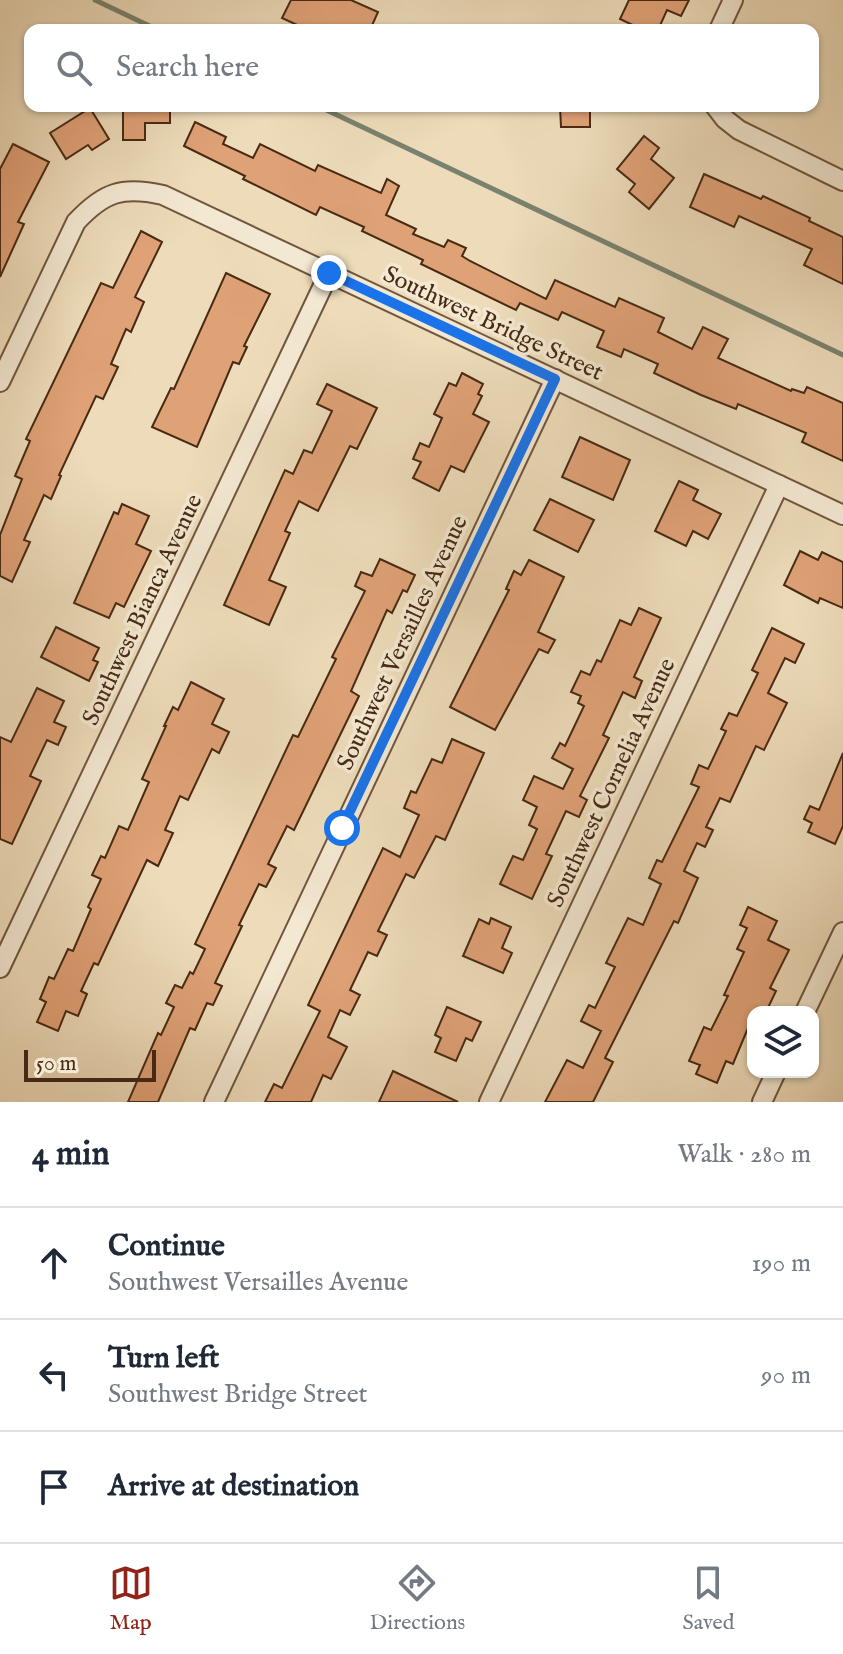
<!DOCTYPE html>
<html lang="en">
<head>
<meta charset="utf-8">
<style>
  body { margin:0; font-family:"IM FELL English",serif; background:#f2f2f3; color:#1f2937 }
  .controls { position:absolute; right:24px; bottom:24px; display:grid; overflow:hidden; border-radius:16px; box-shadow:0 2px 6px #0004 }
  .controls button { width:72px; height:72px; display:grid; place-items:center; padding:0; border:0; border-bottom:2px solid #e0e1e3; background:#fff; color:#1f2937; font:40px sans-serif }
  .scale { position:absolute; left:24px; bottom:20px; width:132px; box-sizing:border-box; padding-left:8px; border:4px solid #482a14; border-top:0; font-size:22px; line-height:28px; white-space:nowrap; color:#482a14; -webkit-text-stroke:6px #f3e8d2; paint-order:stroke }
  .stop { position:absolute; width:24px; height:24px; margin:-18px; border:6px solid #1a73e8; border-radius:50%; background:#fff }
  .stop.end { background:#1a73e8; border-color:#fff; box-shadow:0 2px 8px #0008 }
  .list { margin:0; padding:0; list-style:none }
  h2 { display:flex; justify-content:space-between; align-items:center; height:104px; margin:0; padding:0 32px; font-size:34px }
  h2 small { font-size:26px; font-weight:400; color:#747a83 }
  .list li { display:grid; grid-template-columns:52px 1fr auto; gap:24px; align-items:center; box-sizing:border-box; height:112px; padding:0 32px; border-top:2px solid #e0e1e3 }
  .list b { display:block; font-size:30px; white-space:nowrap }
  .list p { margin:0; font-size:26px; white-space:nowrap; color:#747a83 }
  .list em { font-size:26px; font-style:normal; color:#747a83 }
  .icon { flex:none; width:44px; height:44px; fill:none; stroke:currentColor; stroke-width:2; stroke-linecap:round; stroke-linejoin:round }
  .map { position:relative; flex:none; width:843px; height:1102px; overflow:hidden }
  .search { position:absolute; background:#fff; box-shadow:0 2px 6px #0004; left:24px; right:24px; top:24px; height:88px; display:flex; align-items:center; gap:20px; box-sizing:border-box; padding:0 28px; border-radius:16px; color:#747a83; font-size:30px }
  .sheet { height:440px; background:#fff }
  nav { display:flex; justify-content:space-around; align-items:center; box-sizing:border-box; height:112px; border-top:2px solid #e0e1e3; background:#fff; font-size:22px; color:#747a83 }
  nav a { display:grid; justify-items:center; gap:4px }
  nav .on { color:#8f2418 }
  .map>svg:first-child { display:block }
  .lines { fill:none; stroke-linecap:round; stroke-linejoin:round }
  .stream { stroke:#79826e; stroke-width:5 }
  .building { fill:#dfa176; stroke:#482a14; stroke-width:2 }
  .street-casing { stroke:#71563d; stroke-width:22 }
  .street { stroke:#f3e8d2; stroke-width:18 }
  .route { stroke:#1a73e8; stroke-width:10 }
  .labels { text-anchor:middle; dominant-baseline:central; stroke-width:7; stroke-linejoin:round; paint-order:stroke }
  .street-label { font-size:24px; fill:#482a14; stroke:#f3e8d2 }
</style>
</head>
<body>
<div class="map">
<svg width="843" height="1102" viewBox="0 0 843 1102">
  <rect width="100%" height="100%" fill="#eddbb9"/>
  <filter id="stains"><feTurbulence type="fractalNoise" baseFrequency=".0025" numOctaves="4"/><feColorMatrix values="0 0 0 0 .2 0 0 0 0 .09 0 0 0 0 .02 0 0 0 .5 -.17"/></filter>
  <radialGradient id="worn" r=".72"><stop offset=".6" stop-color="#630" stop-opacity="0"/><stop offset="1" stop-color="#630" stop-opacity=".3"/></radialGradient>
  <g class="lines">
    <g class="stream">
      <polyline points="95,0 158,30"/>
      <polyline points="318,106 843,355"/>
    </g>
  </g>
  <g class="building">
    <polygon points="291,0 351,0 378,12 370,30 308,30 282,18"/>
    <polygon points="629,0 689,0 681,16 667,10 658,30 643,30 620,19"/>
    <polygon points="123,106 170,106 170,123 145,123 145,140 123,140"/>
    <polygon points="560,106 590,106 590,127 561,127"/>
    <polygon points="90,108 109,139 92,150 88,145 66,159 50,133"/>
    <polygon points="195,122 226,137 223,144 253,158 260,144 315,171 318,165 381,193 387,179 399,186 386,215 416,229 413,234 444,247 448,240 466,248 462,256 470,261 546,299 555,280 615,307 619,298 664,318 658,332 692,349 703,327 728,339 718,358 791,391 792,389 804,393 807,387 843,403 843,461 802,442 806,433 738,404 736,409 701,395 654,373 658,364 624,349 621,357 597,347 604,331 562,312 558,320 520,303 516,310 421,264 423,260 362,231 364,227 320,207 316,215 243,179 245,176 184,146"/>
    <polygon points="644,136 659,148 651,159 674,178 649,209 629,192 635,184 617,169"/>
    <polygon points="13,144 49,162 18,222 24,224 0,277 0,169"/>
    <polygon points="704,174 761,199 763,196 810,218 809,221 843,237 843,284 804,265 812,249 739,216 734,227 690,207"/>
    <polygon points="141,231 162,242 135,297 144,302 131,332 126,329 111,364 118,367 103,399 96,396 59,475 61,476 51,499 44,495 24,540 30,542 12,582 0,576 0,535 22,479 15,476 30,441 26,439 101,283 113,288"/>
    <polygon points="226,273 270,294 244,346 247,347 239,364 233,362 197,447 152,427 171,388 174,389"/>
    <polygon points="462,373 483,384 478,394 482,396 473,414 489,422 464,472 451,466 439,491 413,478 421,462 413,459 420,443 429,447 442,418 434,414 449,383 456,386"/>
    <polygon points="327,384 377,408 357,449 350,446 318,511 299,501 285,531 290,533 269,580 286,587 269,625 224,605 285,470 293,474 304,450 312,453 332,411 317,404"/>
    <polygon points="580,437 630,460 613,500 562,477"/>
    <polygon points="679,481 698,490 693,500 721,514 708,539 693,531 686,546 655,531"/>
    <polygon points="550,499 594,520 578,552 534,530"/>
    <polygon points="122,504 149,516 136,544 151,551 124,607 116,603 109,618 74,603 114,512 118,514"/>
    <polygon points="800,551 818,560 822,552 843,562 843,608 820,598 818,603 784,585"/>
    <polygon points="380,559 415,575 407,592 403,590 392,613 387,610 351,691 359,696 294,830 287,826 268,864 276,868 266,887 259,884 239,925 242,926 215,983 222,986 213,1005 207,1003 195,1030 190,1028 158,1102 128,1102 158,1033 161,1035 174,1007 166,1003 175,985 182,988 190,972 193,974 205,949 195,944 293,735 298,737 336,659 332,657 365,591 355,586 361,572 372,576"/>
    <polygon points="529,560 564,577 538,632 555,640 548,653 539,649 495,730 450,707 509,590 506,589 514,571 521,575"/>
    <polygon points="639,608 661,618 634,677 642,681 635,698 623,692 603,735 609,738 580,796 587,800 579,817 566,811 546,854 552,856 532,899 500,884 513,856 523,860 537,829 529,825 537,807 523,800 534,776 563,789 573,769 552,758 560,743 565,746 584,706 578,703 581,696 571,692 581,671 590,675 597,660 601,662 620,620 631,625"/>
    <polygon points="56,627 99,648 93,660 98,662 89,681 41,657"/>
    <polygon points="772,628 804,644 795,663 785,658 768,693 787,703 764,750 756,746 730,802 720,798 706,827 713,830 705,847 697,843 684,871 698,878 678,923 674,921 605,1058 613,1062 593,1102 545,1102 567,1060 583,1068 601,1031 581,1021 589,1005 595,1008 615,967 606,963 628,918 643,925 661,884 649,878 657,860 662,862 699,787 691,784 699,765 708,769 726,731 721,729 729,713 737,716 758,673 752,670"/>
    <polygon points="191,682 224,699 212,724 229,732 219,753 212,749 188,800 180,796 165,830 173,833 158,866 147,860 98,965 94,963 81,991 87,994 78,1016 66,1011 58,1031 37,1022 46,1002 40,999 49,977 54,979 68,949 73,951 91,909 88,907 101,879 92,875 101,856 105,858 119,826 128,830 149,782 142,779 166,726 164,726 173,707 178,710"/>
    <polygon points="37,688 64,701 54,722 66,727 58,745 47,740 30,776 41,781 12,844 0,839 0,737 11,742"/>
    <polygon points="452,739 484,753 445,840 436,836 414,878 406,874 378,931 387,935 377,956 368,952 350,990 360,995 350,1015 340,1010 328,1037 347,1047 331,1079 323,1075 311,1102 265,1102 274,1084 282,1088 320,1011 308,1005 383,848 400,857 419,815 404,808 411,791 416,793 432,759 442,763"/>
    <polygon points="843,753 843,826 835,844 808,832 812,823 804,819 810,806 819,810"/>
    <polygon points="748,907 777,921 768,940 789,950 770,988 776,991 766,1012 753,1012 753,1031 748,1028 733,1064 726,1061 717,1083 696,1074 700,1065 689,1061 704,1027 711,1030 728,996 724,995 744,952 737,949 747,928 740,925"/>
    <polygon points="491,918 511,927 502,948 512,953 503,973 463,956 479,919 489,924"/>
    <polygon points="447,1007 481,1022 472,1041 466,1038 456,1061 435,1052 441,1038 435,1035"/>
    <polygon points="393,1071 458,1102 379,1102"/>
  </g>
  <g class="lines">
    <g class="street-casing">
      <g id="street">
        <polyline points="719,30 733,0"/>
        <polyline points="715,106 725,119 739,130 843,181"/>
        <path d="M0 382 76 222C104 192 122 186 163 195L843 515"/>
        <polyline points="0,968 329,273"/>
        <polyline points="805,1012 843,932"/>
        <polyline points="214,1102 555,379"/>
        <polyline points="489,1102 779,485"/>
        <polyline points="762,1102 776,1072"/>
      </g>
    </g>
    <use href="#street" class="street"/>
  </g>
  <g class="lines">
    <polyline class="route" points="329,273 555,379 342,828"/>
  </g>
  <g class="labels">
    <g class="street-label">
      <text transform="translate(493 324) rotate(25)">Southwest Bridge Street</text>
      <text transform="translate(143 610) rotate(-65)">Southwest Bianca Avenue</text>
      <text transform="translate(403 643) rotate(-65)">Southwest Versailles Avenue</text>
      <text transform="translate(612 783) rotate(-65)">Southwest Cornelia Avenue</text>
    </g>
  </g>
  <rect width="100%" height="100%" filter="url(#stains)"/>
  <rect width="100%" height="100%" fill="url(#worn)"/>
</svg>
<div class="controls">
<button><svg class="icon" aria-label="layers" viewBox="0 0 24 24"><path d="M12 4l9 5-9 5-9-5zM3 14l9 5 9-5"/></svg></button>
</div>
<div class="scale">50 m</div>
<div class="stop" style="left:342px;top:828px"></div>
<div class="stop end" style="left:329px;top:273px"></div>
<div class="search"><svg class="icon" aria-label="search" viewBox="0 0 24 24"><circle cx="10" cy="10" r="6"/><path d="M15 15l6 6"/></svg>Search here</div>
</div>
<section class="sheet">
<h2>4 min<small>Walk · 280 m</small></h2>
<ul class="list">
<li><svg class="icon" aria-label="ahead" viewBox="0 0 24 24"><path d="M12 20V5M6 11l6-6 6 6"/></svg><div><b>Continue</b><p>Southwest Versailles Avenue</p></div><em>190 m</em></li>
<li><svg class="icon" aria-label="left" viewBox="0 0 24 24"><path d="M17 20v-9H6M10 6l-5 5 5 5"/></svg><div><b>Turn left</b><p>Southwest Bridge Street</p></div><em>90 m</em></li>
<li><svg class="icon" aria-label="arrive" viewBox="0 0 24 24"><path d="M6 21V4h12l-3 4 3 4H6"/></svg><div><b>Arrive at destination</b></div></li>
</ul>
</section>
<nav>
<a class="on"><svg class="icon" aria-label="map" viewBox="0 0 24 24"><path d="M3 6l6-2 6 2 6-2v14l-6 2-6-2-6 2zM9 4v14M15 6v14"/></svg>Map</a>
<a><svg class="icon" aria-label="directions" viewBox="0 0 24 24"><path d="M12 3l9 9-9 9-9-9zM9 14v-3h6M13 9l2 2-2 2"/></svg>Directions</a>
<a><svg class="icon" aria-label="saved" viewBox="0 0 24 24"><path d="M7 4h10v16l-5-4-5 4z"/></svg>Saved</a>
</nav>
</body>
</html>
